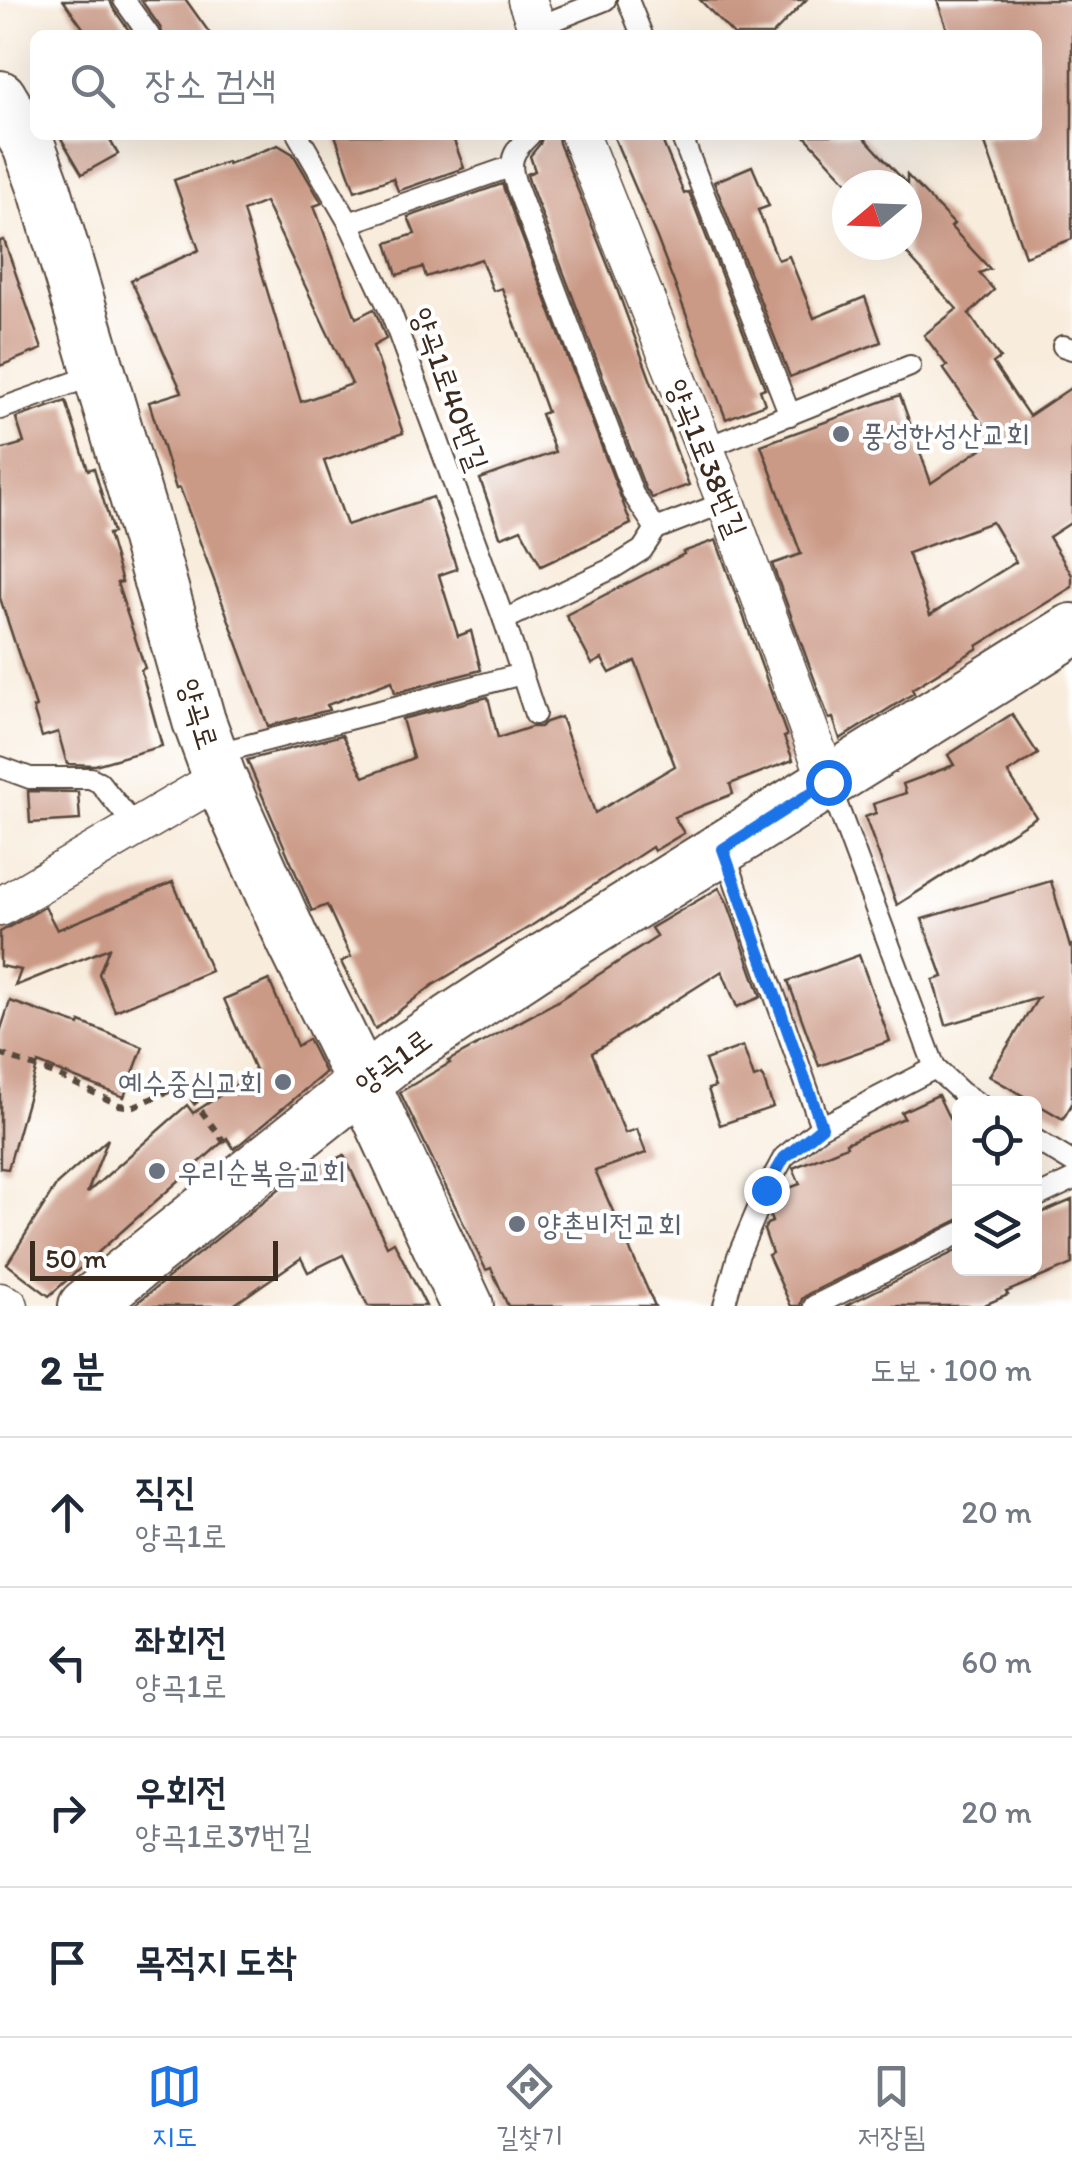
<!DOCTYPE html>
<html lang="ko">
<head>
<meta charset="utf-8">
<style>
  body { margin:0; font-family:Itim,"Poor Story",sans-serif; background:#f6f6f7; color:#1f2937 }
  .controls { position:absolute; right:30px; bottom:30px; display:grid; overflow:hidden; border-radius:15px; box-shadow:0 10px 40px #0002 }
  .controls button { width:90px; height:90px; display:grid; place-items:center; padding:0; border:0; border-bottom:2px solid #e0e1e3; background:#fff; color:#1f2937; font:50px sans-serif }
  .compass { position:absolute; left:832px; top:170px; width:90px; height:90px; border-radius:50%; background:#fff; box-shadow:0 10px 40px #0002; rotate:251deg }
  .scale { position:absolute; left:30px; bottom:25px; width:248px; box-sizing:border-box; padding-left:10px; border:5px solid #3b2a1e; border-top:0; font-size:28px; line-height:35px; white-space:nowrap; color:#3b2a1e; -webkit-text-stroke:8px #fff; paint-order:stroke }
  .stop { position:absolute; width:30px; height:30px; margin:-22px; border:8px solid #1a73e8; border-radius:50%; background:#fff }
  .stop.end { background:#1a73e8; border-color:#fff; box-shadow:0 2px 10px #0008 }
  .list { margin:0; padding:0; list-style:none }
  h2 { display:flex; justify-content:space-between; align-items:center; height:130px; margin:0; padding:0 40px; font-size:42px }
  h2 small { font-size:32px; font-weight:400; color:#747a83 }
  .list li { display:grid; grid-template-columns:65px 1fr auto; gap:30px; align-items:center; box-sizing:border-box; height:150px; padding:0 40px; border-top:2px solid #e0e1e3 }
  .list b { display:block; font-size:38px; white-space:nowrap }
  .list p { margin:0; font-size:32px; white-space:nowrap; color:#747a83 }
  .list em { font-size:32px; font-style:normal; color:#747a83 }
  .icon { flex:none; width:55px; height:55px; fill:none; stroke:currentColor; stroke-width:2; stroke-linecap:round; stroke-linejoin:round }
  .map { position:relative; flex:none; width:1072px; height:1306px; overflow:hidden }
  .search { position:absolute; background:#fff; box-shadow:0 10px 40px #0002; left:30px; right:30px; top:30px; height:110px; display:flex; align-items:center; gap:25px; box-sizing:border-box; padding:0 35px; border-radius:15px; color:#747a83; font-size:38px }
  .sheet { height:730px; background:#fff }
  nav { display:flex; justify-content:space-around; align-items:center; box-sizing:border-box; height:140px; border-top:2px solid #e0e1e3; background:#fff; font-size:28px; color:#747a83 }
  nav a { display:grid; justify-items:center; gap:5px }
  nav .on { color:#1a73e8 }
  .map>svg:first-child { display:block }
  .building { fill:#cb9a86; fill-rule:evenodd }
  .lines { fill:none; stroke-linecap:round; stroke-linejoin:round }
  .lane-casing { stroke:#57473a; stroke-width:24 }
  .street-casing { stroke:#57473a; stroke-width:41 }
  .secondary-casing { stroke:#57473a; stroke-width:56 }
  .path { stroke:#57473a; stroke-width:6; stroke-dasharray:8 8; stroke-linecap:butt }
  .lane { stroke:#fff; stroke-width:20 }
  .street { stroke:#fff; stroke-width:38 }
  .secondary { stroke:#fff; stroke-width:52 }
  .route { stroke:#1a73e8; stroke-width:12 }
  .worship-dot { fill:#6b7280; stroke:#fff; stroke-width:4 }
  .labels { text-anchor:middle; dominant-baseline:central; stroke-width:8; stroke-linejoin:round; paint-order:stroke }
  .street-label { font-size:30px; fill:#3b2a1e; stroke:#fff }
  .worship-label { font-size:30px; fill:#5b616d; stroke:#fff; text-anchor:start }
</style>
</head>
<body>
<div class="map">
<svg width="1072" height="1306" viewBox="0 0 1072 1306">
  <rect width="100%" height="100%" fill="#fff"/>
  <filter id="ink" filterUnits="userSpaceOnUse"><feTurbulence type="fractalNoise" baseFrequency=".01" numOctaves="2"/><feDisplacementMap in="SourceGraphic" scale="20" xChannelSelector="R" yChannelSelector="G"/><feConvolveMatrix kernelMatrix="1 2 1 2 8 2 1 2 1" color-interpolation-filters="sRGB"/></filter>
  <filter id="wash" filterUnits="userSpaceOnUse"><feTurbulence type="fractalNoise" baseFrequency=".0048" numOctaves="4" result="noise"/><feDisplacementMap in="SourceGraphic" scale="40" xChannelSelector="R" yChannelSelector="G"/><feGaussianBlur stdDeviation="2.25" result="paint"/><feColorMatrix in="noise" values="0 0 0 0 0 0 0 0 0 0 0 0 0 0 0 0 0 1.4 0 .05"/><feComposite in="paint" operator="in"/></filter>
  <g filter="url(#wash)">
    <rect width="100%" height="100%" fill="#f8ecdc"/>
    <g id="blocks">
      <g class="building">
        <polygon points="63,0 110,0 113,8 132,35 88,35"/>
        <polygon points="141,0 186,0 211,35 163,35 160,27"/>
        <polygon points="700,0 806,0 772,35 734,35"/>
        <polygon points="937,0 1072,0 1072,239 1025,256 982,135 1037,135 1037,35 949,35"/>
        <polygon points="59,135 107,135 118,154 82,174"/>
        <polygon points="335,135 452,135 464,168 398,191 393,178 355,191"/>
        <polygon points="543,135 558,135 559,143 613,278 689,485 652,498 645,488 529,181 527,174 535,171 530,156 540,144"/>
        <polygon points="613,135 660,135 684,194 689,192 765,388 760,390 765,404 726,419 657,238"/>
        <path d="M804 135H862L907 184V175L954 224 951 227 990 269 979 273 994 290 969 314 1000 358 993 363 1029 416 1072 387V522L1049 537 1072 575V587L977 646 978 648 912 689 914 693 840 739 833 718 829 719 772 564 801 554 761 445 900 395 931 483 994 440 943 368 947 366 924 335 957 309 907 254V185H850ZM992 522 1016 562 930 615 908 553Z"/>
        <path d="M278 145 293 154 322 203 314 206 356 318 374 309 378 318 386 339 373 346 403 433 324 461 347 525 433 497 457 569 439 575 458 636 471 631 481 670 395 693 392 681 327 705 329 710 268 726 180 488 176 489 149 402 182 392 131 280 199 250 174 180 227 162 228 164ZM265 202 352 384 301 402 243 211Z"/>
        <polygon points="752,166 769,206 758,210 778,260 789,256 814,318 865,297 881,342 790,377 714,182"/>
        <polygon points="502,184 631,524 541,566 521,529 502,537 500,536 480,479 555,452 541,414 547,412 502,288 493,291 481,259 426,277 423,267 397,275 387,243 415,234 408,217"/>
        <polygon points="4,240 42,349 0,366 0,241"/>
        <polygon points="66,401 88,470 94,468 113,533 108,534 122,582 117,583 145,668 141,670 162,746 95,765 67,764 58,732 42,737 33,708 36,707 0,598 0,450 24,443 16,418"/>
        <polygon points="716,540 787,736 784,737 793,760 730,784 733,794 674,817 684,833 654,851 652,847 531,926 433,985 375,1029 341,962 351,957 327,905 312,911 247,760 342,735 364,777 413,758 402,719 488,697 498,738 531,727 540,727 546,722 561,717 595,813 675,766 635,661 610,673 602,659 592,664 566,615 684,554 683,552"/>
        <polygon points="1012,714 1038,754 1008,773 1036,817 897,905 865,817 876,813 873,804 906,793 903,784 954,765 948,755"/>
        <polygon points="28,791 78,792 80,820 30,823"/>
        <polygon points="1051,881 1070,947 1072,945 1072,1104 1063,1119 989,1076 1038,998 946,1025 933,980 943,977 922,919"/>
        <polygon points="173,882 211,971 115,1011 99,974 109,948 15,986 21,970 0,966 0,932 45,907 57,930"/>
        <polygon points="719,888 728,904 761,997 737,1007 722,971 592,1053 625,1133 637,1129 646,1153 595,1171 655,1306 508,1306 491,1268 486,1270 400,1092 450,1063 448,1061 556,1002 657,937 651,928"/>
        <polygon points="859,955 890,1041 819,1066 788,981"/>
        <polygon points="269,980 297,1046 308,1039 325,1073 234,1149 227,1138 49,1296 7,1264 57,1184 108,1139 87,1193 187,1105 193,1113 256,1072 224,999"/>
        <polygon points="10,1001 79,1025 80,1022 143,1047 124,1097 38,1063 8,1169 0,1168 0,1032"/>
        <polygon points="743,1046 754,1078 762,1075 773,1107 720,1125 708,1089 715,1087 705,1060"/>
        <polygon points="938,1095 960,1141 960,1219 808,1294 802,1299 800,1306 791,1306 768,1255 772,1253 764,1230 767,1224 772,1222 770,1216 774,1205 777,1204 776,1201 781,1191 800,1184 793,1168 847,1146 846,1143 904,1118 901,1112"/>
        <polygon points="344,1155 387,1246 394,1242 426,1306 368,1306 343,1255 308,1272 301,1258 232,1306 133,1306 289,1181"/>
        <polygon points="1072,1200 1072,1264 1006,1292 1008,1295 982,1306 845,1306 960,1249 960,1268 1034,1268 1034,1216"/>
      </g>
    </g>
  </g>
  <g filter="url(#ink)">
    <use href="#blocks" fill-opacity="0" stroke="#57473a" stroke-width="2.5"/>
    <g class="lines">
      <g class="lane-casing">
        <g id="lane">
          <polyline points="124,0 149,35"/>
          <polyline points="628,0 642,35"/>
          <polyline points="537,27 605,0"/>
          <polyline points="298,135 349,223 391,313 504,620 535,714"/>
          <path d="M530 135C512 152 508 161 516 185L633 494 656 529"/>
          <polyline points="681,135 790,415"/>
          <polyline points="349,223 510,167"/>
          <polyline points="1063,346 1072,349"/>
          <polyline points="0,409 98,374"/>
          <polyline points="703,449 910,366"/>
          <polyline points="504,620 613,568 642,550 656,529 726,502"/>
          <polyline points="214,754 522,674"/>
          <polyline points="0,767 30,778 90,778 99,782 135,826"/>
          <polyline points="830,786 935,1068 962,1093 979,1104"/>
          <polyline points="724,851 821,1127"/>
          <polyline points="1034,1139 1072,1162"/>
          <polyline points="1034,1198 1072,1180"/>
          <polyline points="724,1306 738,1256 766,1190 784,1157 821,1127 935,1068"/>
          <polyline points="814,1306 960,1233"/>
        </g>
      </g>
      <g class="street-casing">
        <g id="street">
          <polyline points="527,0 540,35"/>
          <polyline points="580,135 726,502 828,782"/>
          <polyline points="0,907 220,778"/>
          <polyline points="0,1302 9,1306"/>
        </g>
      </g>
      <g class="secondary-casing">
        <g id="secondary">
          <polyline points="0,97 29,146 45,190 142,517 199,721 220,778 292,939 363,1083 467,1306"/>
          <polyline points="85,1306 397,1056 532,967 1072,630"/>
        </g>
      </g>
      <polyline class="path" points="0,1054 57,1075 119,1105 132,1107 169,1091 181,1091 191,1097 225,1143"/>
      <use href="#lane" class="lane"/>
      <use href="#street" class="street"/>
      <use href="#secondary" class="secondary"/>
    </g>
  </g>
  <g class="lines" filter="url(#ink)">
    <polyline class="route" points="766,1190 784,1158 822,1127 723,849 828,782"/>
  </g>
  <g class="worship-dot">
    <circle cx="841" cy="434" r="10"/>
    <circle cx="283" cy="1082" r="10"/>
    <circle cx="157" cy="1171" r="10"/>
    <circle cx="517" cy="1224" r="10"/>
  </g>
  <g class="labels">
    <g class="street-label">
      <text transform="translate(450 389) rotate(70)">양곡1로40번길</text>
      <text transform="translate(707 458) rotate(68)">양곡1로38번길</text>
      <text transform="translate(199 714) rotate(73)">양곡로</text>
      <text transform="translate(393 1061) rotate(-37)">양곡1로</text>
    </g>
    <g class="worship-label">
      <text x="861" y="434">풍성한성산교회</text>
      <text x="263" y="1082" text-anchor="end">예수중심교회</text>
      <text x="177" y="1171">우리순복음교회</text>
      <text x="537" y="1224">양촌비전교회</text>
    </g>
  </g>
</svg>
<div class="controls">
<button><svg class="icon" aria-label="locate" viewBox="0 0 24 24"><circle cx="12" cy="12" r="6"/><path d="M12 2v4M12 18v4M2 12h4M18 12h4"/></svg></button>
<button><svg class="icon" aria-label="layers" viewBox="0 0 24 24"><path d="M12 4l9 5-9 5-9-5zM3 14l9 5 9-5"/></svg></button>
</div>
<svg class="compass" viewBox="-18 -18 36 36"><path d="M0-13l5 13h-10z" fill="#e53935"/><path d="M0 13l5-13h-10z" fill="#747a83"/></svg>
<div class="scale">50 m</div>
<div class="stop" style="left:828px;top:782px"></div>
<div class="stop end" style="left:766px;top:1190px"></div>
<div class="search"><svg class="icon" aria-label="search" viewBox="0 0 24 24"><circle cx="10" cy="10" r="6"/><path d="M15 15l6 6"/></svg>장소 검색</div>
</div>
<section class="sheet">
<h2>2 분<small>도보 · 100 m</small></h2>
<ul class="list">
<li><svg class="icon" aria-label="ahead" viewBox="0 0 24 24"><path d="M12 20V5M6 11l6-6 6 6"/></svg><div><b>직진</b><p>양곡1로</p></div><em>20 m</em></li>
<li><svg class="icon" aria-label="left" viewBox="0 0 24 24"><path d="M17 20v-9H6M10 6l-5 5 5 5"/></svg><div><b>좌회전</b><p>양곡1로</p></div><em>60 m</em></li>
<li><svg class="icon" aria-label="right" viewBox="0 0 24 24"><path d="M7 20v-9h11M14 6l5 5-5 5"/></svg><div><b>우회전</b><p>양곡1로37번길</p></div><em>20 m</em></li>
<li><svg class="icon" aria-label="arrive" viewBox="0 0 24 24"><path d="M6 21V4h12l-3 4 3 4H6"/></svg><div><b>목적지 도착</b></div></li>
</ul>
</section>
<nav>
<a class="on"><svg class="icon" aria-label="map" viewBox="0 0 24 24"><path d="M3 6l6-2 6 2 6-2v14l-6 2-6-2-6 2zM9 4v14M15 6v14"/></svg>지도</a>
<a><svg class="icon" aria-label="directions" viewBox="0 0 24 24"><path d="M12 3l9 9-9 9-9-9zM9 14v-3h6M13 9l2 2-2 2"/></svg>길찾기</a>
<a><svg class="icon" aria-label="saved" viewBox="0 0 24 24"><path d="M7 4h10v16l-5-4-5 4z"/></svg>저장됨</a>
</nav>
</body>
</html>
